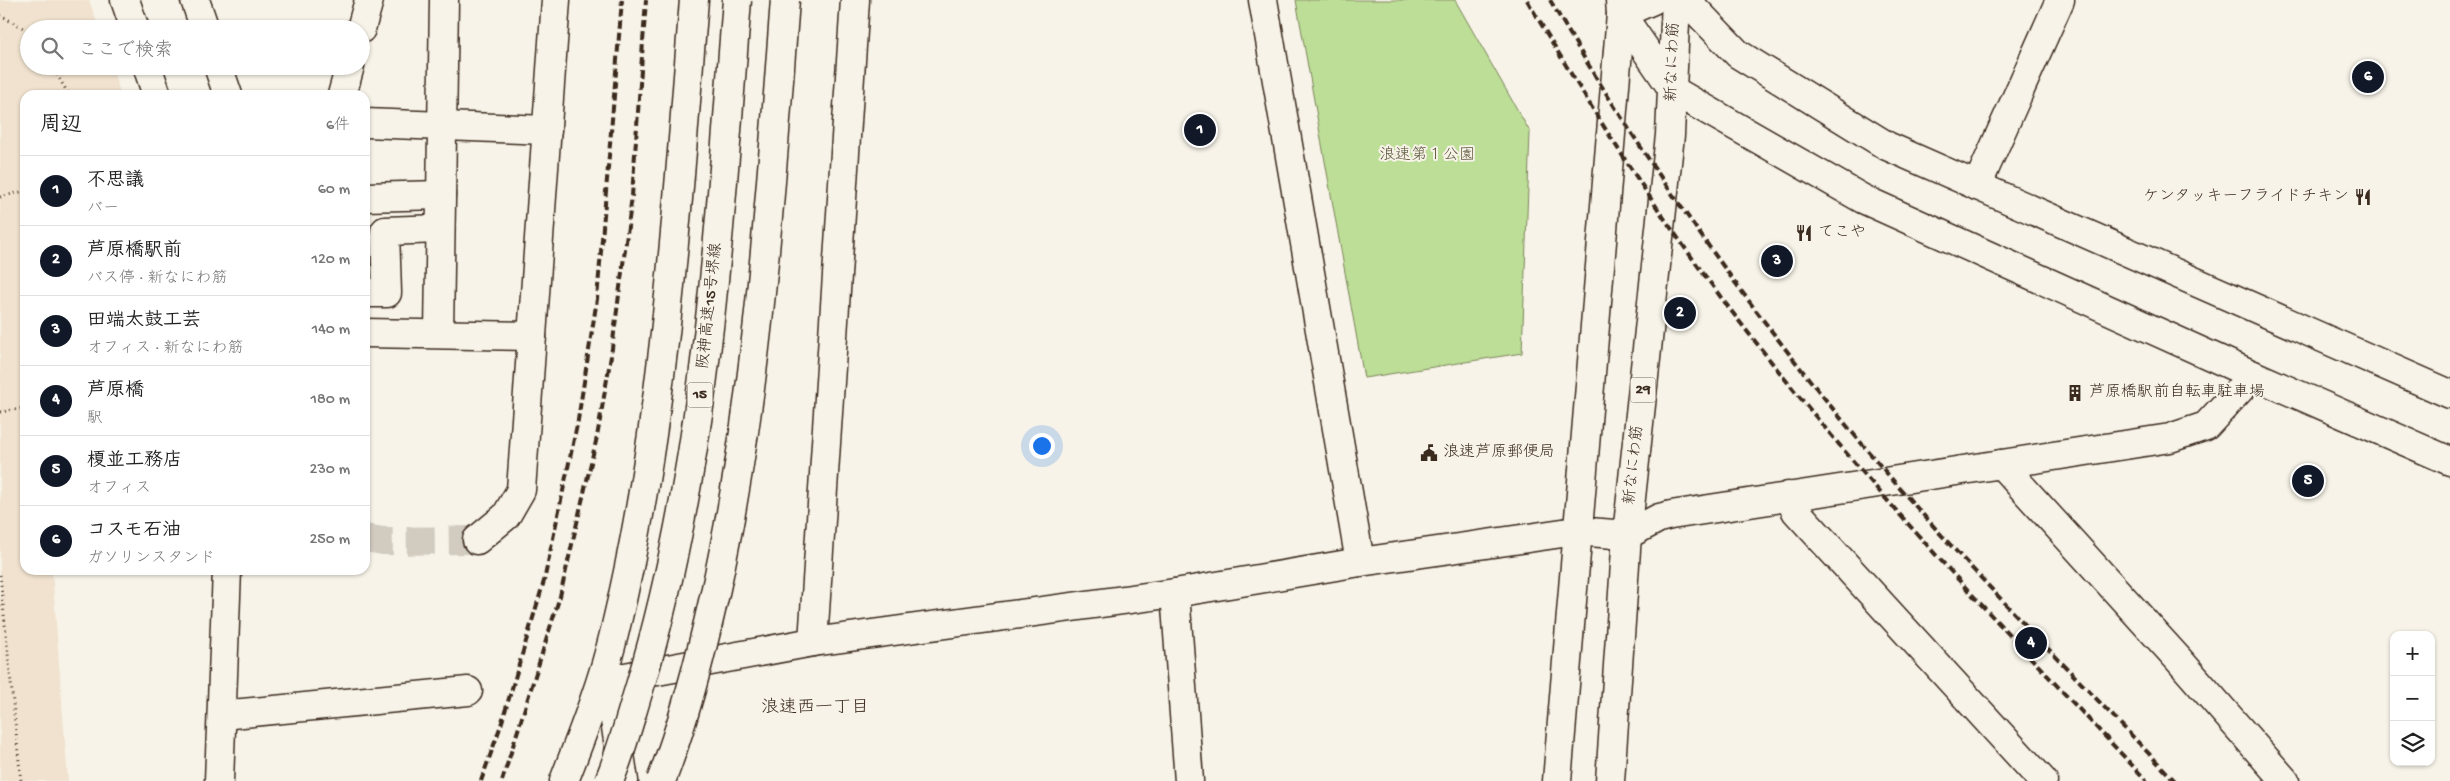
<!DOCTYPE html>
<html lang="ja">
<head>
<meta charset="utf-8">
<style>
  body { margin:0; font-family:"Gochi Hand","Klee One",sans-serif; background:#f6f6f6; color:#222 }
  .controls { position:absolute; right:15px; bottom:15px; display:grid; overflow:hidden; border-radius:10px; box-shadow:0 1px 4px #0004 }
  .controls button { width:45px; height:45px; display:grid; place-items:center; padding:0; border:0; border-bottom:1px solid #e0e0e0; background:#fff; color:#222; font:25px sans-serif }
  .you { position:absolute; left:1041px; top:445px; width:18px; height:18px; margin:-12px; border:4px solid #fff; border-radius:50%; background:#1a73e8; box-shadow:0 0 0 8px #1a73e833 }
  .badge { display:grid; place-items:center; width:32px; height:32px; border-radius:50%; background:#111827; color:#fff; font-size:16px; font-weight:700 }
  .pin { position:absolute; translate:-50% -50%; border:2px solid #fff; box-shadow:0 1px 5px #0006 }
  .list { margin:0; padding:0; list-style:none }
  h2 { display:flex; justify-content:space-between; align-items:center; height:65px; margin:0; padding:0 20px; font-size:21px }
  h2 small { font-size:16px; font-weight:400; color:#767676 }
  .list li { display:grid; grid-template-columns:32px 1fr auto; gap:15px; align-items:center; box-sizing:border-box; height:70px; padding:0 20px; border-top:1px solid #e0e0e0 }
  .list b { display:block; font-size:19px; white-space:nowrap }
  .list p { margin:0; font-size:16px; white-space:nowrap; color:#767676 }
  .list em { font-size:16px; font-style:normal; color:#767676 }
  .icon { flex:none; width:28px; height:28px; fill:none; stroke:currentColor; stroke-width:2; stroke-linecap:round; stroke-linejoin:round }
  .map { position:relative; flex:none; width:2450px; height:781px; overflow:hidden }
  .search { position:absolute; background:#fff; box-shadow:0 1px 4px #0004; left:20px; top:20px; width:350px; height:55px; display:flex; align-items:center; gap:12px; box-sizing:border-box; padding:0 18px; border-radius:28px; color:#767676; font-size:19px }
  .panel { position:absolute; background:#fff; box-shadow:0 1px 4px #0004; left:20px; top:90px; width:350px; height:485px; border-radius:15px }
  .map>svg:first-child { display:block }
  .built { fill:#f0e2ce }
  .green { fill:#bcde97; stroke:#7c845a }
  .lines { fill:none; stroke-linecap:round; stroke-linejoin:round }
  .minor-tunnel { stroke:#d1cbc0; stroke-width:28; stroke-dasharray:28 14; stroke-linecap:butt }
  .minor-casing { stroke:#3b2a1e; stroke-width:31 }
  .major-casing { stroke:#3b2a1e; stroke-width:31 }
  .highway-casing { stroke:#3b2a1e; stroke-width:31 }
  .path { stroke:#3b2a1e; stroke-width:3; stroke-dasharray:1 4; stroke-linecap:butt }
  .minor { stroke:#f7f3e8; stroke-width:28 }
  .major { stroke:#f7f3e8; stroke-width:28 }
  .highway { stroke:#f7f3e8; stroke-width:28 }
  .rail { stroke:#3b2a1e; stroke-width:4; stroke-dasharray:8 4; stroke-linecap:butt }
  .highway-bridge-casing { stroke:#3b2a1e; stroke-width:31; stroke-linecap:butt }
  .highway-bridge { stroke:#f7f3e8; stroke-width:28 }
  .labels { text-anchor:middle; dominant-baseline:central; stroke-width:4; stroke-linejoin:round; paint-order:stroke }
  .shield { fill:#f7f3e8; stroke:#73665b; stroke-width:1 }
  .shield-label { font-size:15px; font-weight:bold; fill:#3b2a1e }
  .street-label { font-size:16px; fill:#3b2a1e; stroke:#f7f3e8 }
  .park-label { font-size:16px; fill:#5b573c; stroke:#f7f3e8 }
  .poi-label { font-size:16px; fill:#3b2a1e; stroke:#f7f3e8; text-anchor:start }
  .neighbourhood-label { font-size:18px; fill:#3b2a1e; stroke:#f7f3e8 }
</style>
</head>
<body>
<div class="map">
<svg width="2450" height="781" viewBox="0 0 2450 781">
  <rect width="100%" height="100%" fill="#f7f3e8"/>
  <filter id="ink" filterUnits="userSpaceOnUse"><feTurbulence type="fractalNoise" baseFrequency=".02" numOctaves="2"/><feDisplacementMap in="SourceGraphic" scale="10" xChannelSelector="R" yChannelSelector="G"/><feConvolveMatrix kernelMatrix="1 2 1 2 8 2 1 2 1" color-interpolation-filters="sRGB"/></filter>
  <g filter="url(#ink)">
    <polygon class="built" points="0,0 89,0 99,29 29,29 29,66 111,66 121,95 25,95 25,570 52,570 68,781 0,781"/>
    <polygon class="green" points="1296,0 1455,0 1530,132 1522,353 1364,378"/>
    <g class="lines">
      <polyline class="minor-tunnel" points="365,538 383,541 477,540"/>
      <g class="minor-casing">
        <g id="minor">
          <polyline points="125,0 135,29"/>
          <polyline points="195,0 205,29"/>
          <polyline points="1263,0 1360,562"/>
          <polyline points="1653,0 1621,14 1674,91 1863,199 2253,375 2450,461"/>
          <polyline points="1686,0 1738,54 1887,146 2450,394"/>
          <polyline points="361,29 369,0"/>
          <polyline points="147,66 157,95"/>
          <polyline points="218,66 228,95"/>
          <polyline points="342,95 350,66"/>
          <polyline points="365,123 547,130"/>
          <polyline points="1977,186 2060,0"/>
          <polyline points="365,197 441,195"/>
          <polyline points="365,293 387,293 385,231 440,229"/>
          <polyline points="365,333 532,336"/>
          <polyline points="439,333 444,0"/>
          <polyline points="2001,464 2179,660 2285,781"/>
          <polyline points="1788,496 1796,511 2043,781"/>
          <polyline points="477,540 506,516 521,490 556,0"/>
          <polyline points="1175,593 1189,781"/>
          <polyline points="813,642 855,0"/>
          <polyline points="222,715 468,691"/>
          <polyline points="219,781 227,570"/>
          <polyline points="624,781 609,680 813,642 1175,593 1360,562 1528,538 1576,531 1627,535 1659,518 1671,515 2170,438 2206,426 2253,375"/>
        </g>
      </g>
      <g class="major-casing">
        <g id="major">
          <polyline points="1557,781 1621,14 1620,0"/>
          <polyline points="1610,781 1627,535 1670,135 1676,0"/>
        </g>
      </g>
      <g class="highway-casing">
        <path id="highway" d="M564 781C583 732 603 681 615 630 665 423 677 211 694 0"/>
      </g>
      <g class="path">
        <polyline points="0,15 25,29 29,34"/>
        <polyline points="52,66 69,95"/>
        <polyline points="0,197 25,191"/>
        <polyline points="0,412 25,408"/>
        <polyline points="0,575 21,781"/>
      </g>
      <use href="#minor" class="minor"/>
      <use href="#major" class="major"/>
      <use href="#highway" class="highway"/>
      <g class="rail">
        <path d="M1527 0C1598 121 1674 241 1762 350 1881 502 2015 641 2147 781"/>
        <path d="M1550 0C1661 193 1805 387 1956 551 2028 629 2102 704 2175 781"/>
        <polyline points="481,781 501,725 544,581 578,420 597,299 622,0"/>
        <polyline points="502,781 560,596 597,437 611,356 632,196 646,0"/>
      </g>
      <g class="highway-bridge-casing">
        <g id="highway-bridge">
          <path d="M609 781C622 750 630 718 640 686 707 464 719 230 737 0"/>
          <path d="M661 781C684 723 701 655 715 593 758 398 770 199 785 0"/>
        </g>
      </g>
      <use href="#highway-bridge" class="highway-bridge"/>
    </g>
  </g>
  <defs>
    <g id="restaurant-bare" transform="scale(1.35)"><path d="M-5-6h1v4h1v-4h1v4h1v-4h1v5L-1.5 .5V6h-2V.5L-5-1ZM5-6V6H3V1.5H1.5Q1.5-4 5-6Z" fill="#3b2a1e" stroke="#f7f3e8" stroke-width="2.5" paint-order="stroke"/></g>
    <g id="building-bare" transform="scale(1.35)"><path d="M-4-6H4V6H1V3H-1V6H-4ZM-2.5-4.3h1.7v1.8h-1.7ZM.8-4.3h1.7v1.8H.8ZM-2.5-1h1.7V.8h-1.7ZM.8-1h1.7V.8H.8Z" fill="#3b2a1e" stroke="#f7f3e8" stroke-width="2.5" paint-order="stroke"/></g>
    <g id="civic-bare" transform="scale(1.35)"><path d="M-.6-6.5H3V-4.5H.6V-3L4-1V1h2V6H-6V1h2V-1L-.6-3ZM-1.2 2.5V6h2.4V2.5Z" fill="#3b2a1e" stroke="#f7f3e8" stroke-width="2.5" paint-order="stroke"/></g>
  </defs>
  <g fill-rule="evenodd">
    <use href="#restaurant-bare" x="2363" y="197"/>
    <use href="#restaurant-bare" x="1804" y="233"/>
    <use href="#building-bare" x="2075" y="393"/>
    <use href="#civic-bare" x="1429" y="453"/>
  </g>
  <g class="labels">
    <g class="shield">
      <rect x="1630.5" y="377.5" width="25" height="25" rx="4"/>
      <rect x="687.5" y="382.5" width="25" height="25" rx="4"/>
    </g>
    <g class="shield-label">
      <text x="1643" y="390">29</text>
      <text x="700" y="395">15</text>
    </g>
    <g class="street-label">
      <text transform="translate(1674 62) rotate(-88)">新なにわ筋</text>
      <text transform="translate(711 306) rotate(-84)">阪神高速15号堺線</text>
      <text transform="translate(1635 465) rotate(-84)">新なにわ筋</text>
    </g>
    <g class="park-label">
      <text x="1427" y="156">浪速第１公園</text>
    </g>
    <g class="poi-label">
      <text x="2349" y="197" text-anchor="end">ケンタッキーフライドチキン</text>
      <text x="1818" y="233">てこや</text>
      <text x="2089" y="393">芦原橋駅前自転車駐車場</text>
      <text x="1443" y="453">浪速芦原郵便局</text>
    </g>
    <g class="neighbourhood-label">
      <text x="815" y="708">浪速西一丁目</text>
    </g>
  </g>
</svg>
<div class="controls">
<button>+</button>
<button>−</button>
<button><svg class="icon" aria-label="layers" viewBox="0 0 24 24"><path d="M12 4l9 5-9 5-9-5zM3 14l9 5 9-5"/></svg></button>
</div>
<div class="you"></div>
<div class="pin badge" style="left:1200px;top:130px">1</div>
<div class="pin badge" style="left:1680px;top:313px">2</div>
<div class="pin badge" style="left:1777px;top:261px">3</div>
<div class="pin badge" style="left:2031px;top:643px">4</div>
<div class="pin badge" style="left:2308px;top:481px">5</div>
<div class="pin badge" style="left:2368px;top:77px">6</div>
<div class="search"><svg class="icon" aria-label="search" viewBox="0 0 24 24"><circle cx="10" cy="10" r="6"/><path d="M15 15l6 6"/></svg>ここで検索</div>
<section class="panel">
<h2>周辺<small>6件</small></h2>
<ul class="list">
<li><span class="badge">1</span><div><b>不思議</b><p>バー</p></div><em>60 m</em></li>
<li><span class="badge">2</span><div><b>芦原橋駅前</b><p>バス停 · 新なにわ筋</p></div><em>120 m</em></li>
<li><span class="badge">3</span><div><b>田端太鼓工芸</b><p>オフィス · 新なにわ筋</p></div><em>140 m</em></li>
<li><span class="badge">4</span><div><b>芦原橋</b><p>駅</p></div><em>180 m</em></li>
<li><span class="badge">5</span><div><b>榎並工務店</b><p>オフィス</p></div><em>230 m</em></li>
<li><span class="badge">6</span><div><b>コスモ石油</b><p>ガソリンスタンド</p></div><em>250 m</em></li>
</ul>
</section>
</div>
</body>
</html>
